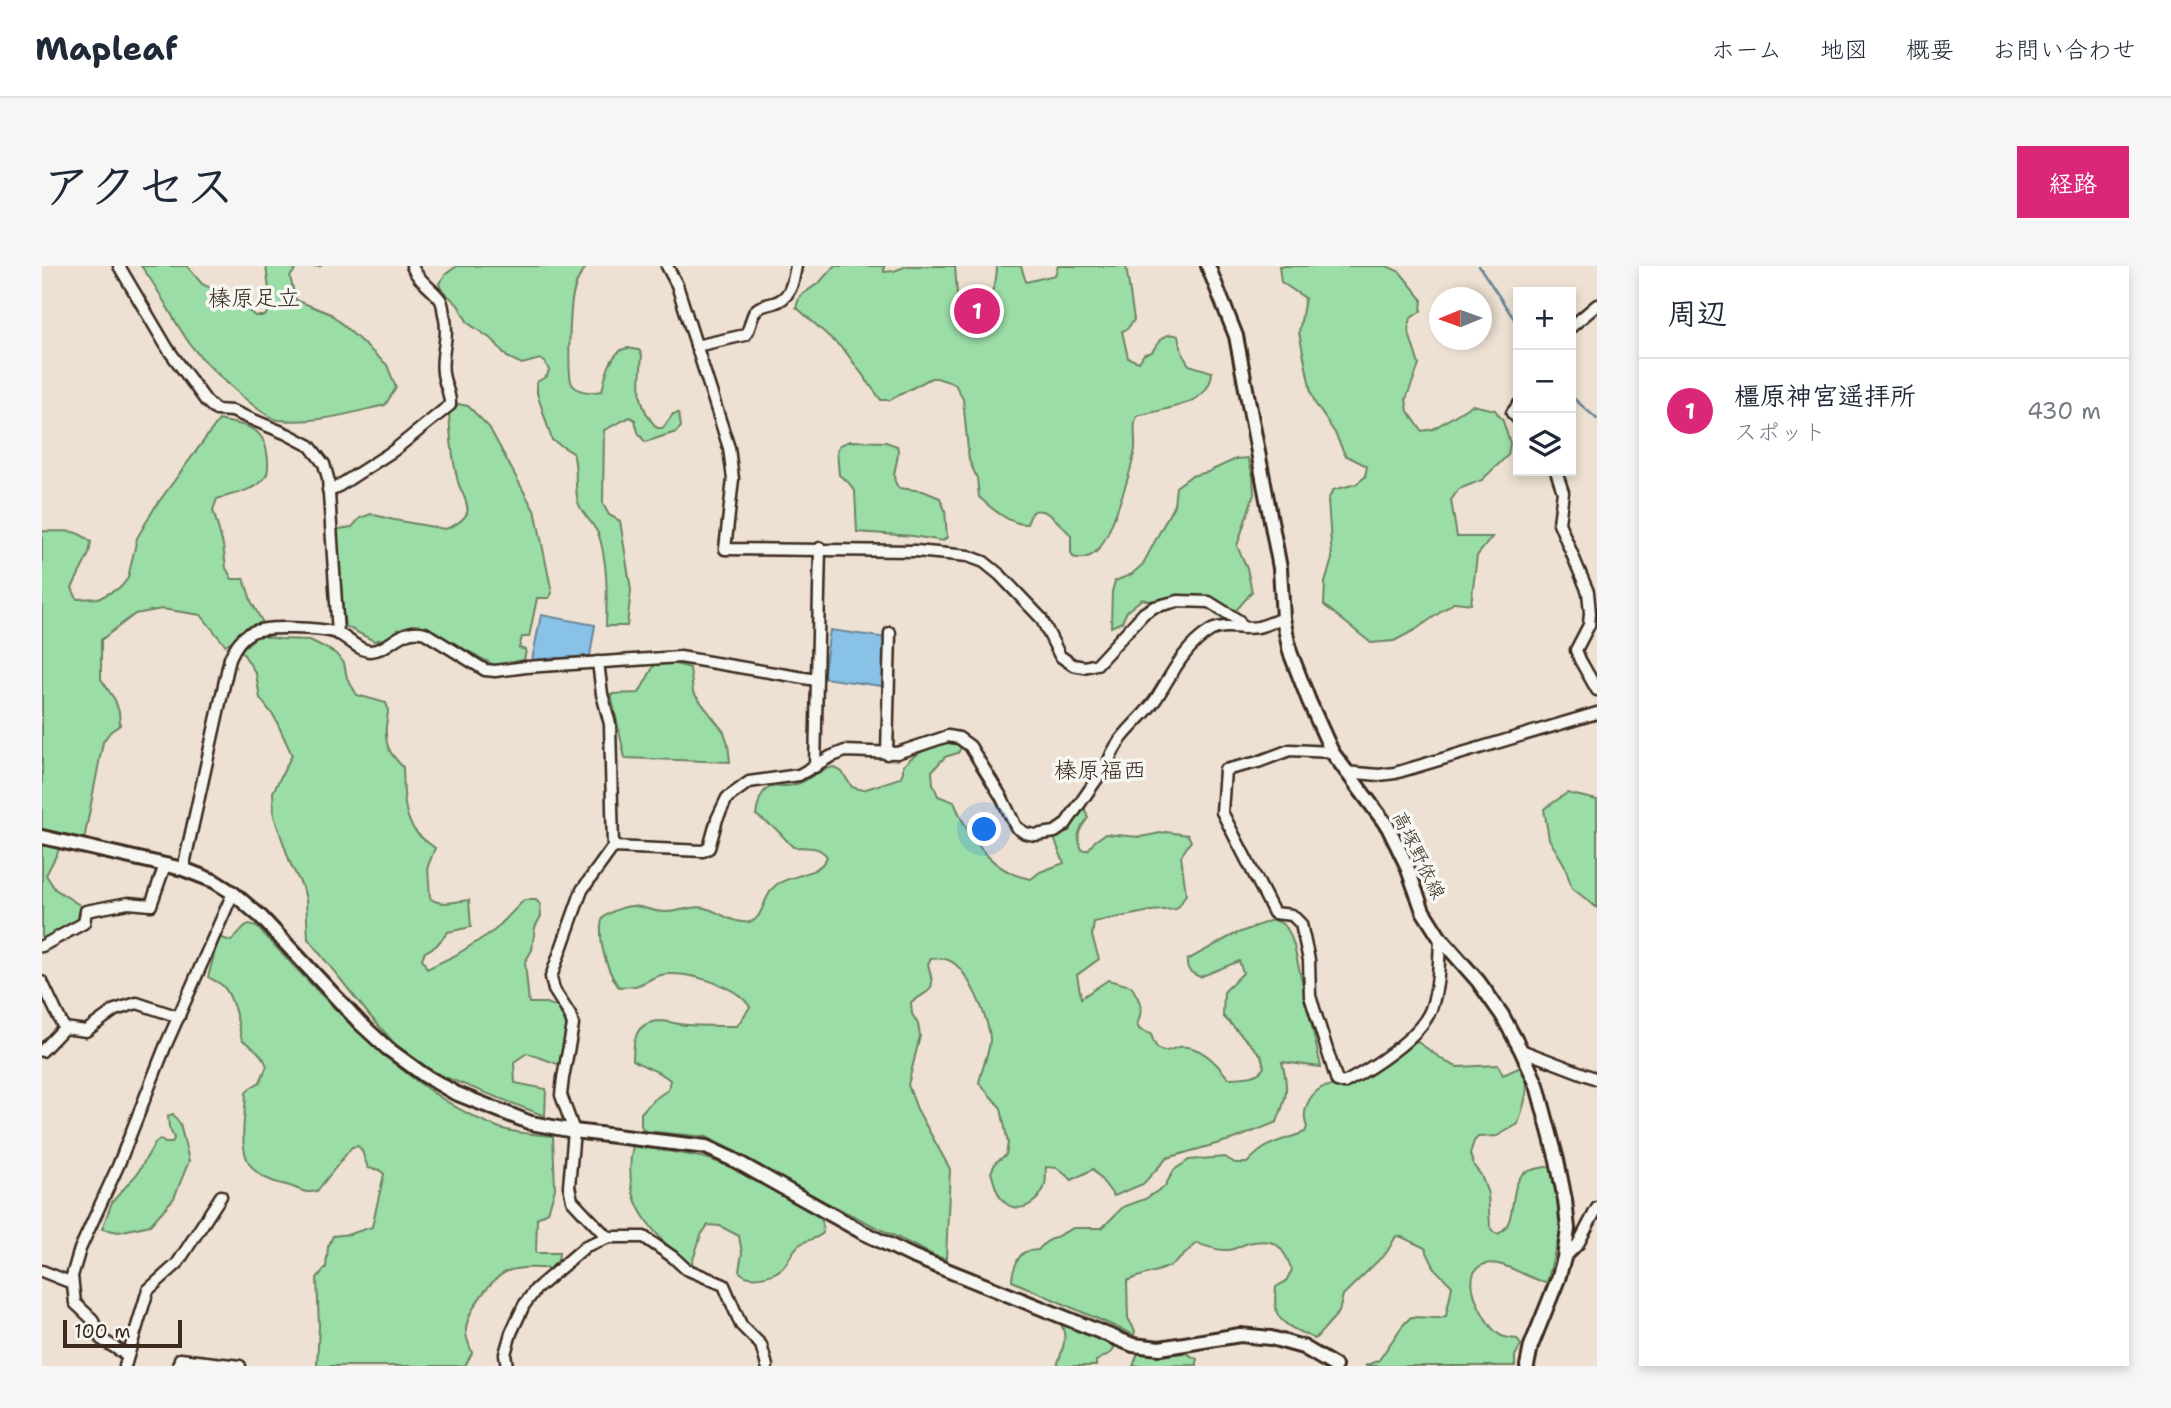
<!DOCTYPE html>
<html lang="ja">
<head>
<meta charset="utf-8">
<style>
  body { margin:0; font-family:"Shantell Sans","Klee One",sans-serif; background:#f6f6f7; color:#1f2937 }
  .controls { position:absolute; right:21px; top:21px; display:grid; overflow:hidden; border-radius:0px; box-shadow:0 4px 10px #0003 }
  .controls button { width:63px; height:63px; display:grid; place-items:center; padding:0; border:0; border-bottom:2px solid #e0e1e3; background:#fff; color:#1f2937; font:35px sans-serif }
  .compass { position:absolute; left:1387px; top:21px; width:63px; height:63px; border-radius:50%; background:#fff; box-shadow:0 4px 10px #0003; rotate:269deg }
  .scale { position:absolute; left:21px; bottom:18px; width:119px; box-sizing:border-box; padding-left:7px; border:4px solid #3b2a1e; border-top:0; font-size:19px; line-height:24px; white-space:nowrap; color:#3b2a1e; -webkit-text-stroke:5px #f6f6f2; paint-order:stroke }
  .you { position:absolute; left:943px; top:564px; width:24px; height:24px; margin:-18px; border:5px solid #fff; border-radius:50%; background:#1a73e8; box-shadow:0 0 0 10px #1a73e833 }
  .badge { display:grid; place-items:center; width:46px; height:46px; border-radius:50%; background:#db2777; color:#fff; font-size:23px; font-weight:700 }
  .pin { position:absolute; translate:-50% -50%; border:4px solid #fff; box-shadow:0 2px 7px #0006 }
  .list { margin:0; padding:0; list-style:none }
  h2 { display:flex; justify-content:space-between; align-items:center; height:91px; margin:0; padding:0 28px; font-size:30px }
  h2 small { font-size:23px; font-weight:400; color:#747a83 }
  .list li { display:grid; grid-template-columns:46px 1fr auto; gap:21px; align-items:center; box-sizing:border-box; height:105px; padding:0 28px; border-top:2px solid #e0e1e3 }
  .list b { display:block; font-size:26px; white-space:nowrap }
  .list p { margin:0; font-size:23px; white-space:nowrap; color:#747a83 }
  .list em { font-size:23px; font-style:normal; color:#747a83 }
  .icon { flex:none; width:38px; height:38px; fill:none; stroke:currentColor; stroke-width:2; stroke-linecap:round; stroke-linejoin:round }
  .map { position:relative; flex:none; width:1555px; height:1100px; overflow:hidden; border-radius:0px }
  header { display:flex; align-items:center; gap:42px; box-sizing:border-box; height:98px; padding:0 35px; background:#fff; border-bottom:2px solid #e0e1e3 }
  header strong { font-size:33px }
  nav { display:flex; gap:38px; margin-inline-start:auto; font-size:24px }
  .intro { display:flex; align-items:center; justify-content:space-between; box-sizing:border-box; height:168px; padding:0 42px }
  h1 { margin:0; font-size:49px }
  .button { padding:18px 32px; border-radius:0px; background:#db2777; color:#fff; font-size:24px; font-weight:700 }
  main { display:flex; gap:42px; padding:0 42px }
  aside { flex:1; background:#fff; border-radius:0px; box-shadow:0 4px 10px #0003 }
  .map>svg:first-child { display:block }
  .green { fill:#9bdda7; stroke:#6b8462; stroke-width:2 }
  .water { fill:#88c2e7; stroke:#698597; stroke-width:2 }
  .lines { fill:none; stroke-linecap:round; stroke-linejoin:round }
  .stream { stroke:#698597; stroke-width:2.5 }
  .minor-casing { stroke:#3b2a1e; stroke-width:15 }
  .tertiary-casing { stroke:#3b2a1e; stroke-width:18 }
  .secondary-casing { stroke:#3b2a1e; stroke-width:18 }
  .minor { stroke:#f6f6f2; stroke-width:10 }
  .tertiary { stroke:#f6f6f2; stroke-width:12 }
  .secondary { stroke:#f6f6f2; stroke-width:12 }
  .labels { text-anchor:middle; dominant-baseline:central; stroke-width:7; stroke-linejoin:round; paint-order:stroke }
  .street-label { font-size:19px; fill:#3b2a1e; stroke:#f6f6f2 }
  .quarter-label { font-size:23px; fill:#3b2a1e; stroke:#f6f6f2 }
</style>
</head>
<body>
<header>
<strong>Mapleaf</strong>
<nav><a>ホーム</a><a>地図</a><a>概要</a><a>お問い合わせ</a></nav>
</header>
<div class="intro"><h1>アクセス</h1><a class="button">経路</a></div>
<main>
<div class="map">
<svg width="1555" height="1100" viewBox="0 0 1555 1100">
  <rect width="100%" height="100%" fill="#eee1d3"/>
  <filter id="ink" filterUnits="userSpaceOnUse"><feTurbulence type="fractalNoise" baseFrequency=".0143" numOctaves="2"/><feDisplacementMap in="SourceGraphic" scale="14" xChannelSelector="R" yChannelSelector="G"/><feConvolveMatrix kernelMatrix="1 2 1 2 8 2 1 2 1" color-interpolation-filters="sRGB"/></filter>
  <g filter="url(#ink)">
    <g class="green">
      <path d="M99 0H145L160 18 192 33 213 50H223L229 39 224 0H280L255 1 248 11 254 34 289 48 345 99 354 122 343 139C308 147 273 158 237 154 218 151 164 98 151 82 131 56 119 25 99 0Z"/>
      <path d="M415 0H545C537 9 533 18 531 29 528 41 525 109 530 118 536 127 550 127 560 125 563 112 568 85 585 82 589 82 593 84 597 84L600 89C598 119 593 138 615 162H621L631 148 637 147 639 161 634 166 603 176 596 166 593 154 588 151 562 164 561 238 567 249 578 255 579 261 589 324 585 360H564C565 331 566 301 558 273 555 259 540 250 536 236 532 220 536 203 531 187L510 174 495 127V116L505 110 507 104 503 96 498 93 480 98 465 91 452 75 426 57 416 39 399 23 397 17 404 8Z"/>
      <path d="M792 0H842V6L852 5 865 0H913L916 41H940C950 28 955 17 955 0H979L984 16 1013 9 1016 0H1084L1092 54 1085 63 1080 65 1086 92 1097 96 1102 88 1110 86C1116 76 1124 64 1136 70L1141 89 1147 99 1170 106C1168 141 1122 142 1095 150 1090 160 1094 171 1093 182 1091 201 1068 271 1056 284 1049 291 1040 294 1031 291L1029 286V269C1019 260 1004 239 990 246L985 258C968 259 949 242 937 231L935 212 927 194 921 133 913 118 895 112H889L848 134H839L803 85 754 41 758 30 778 16Z"/>
      <polygon points="1237,0 1345,0 1358,6 1380,33 1379,45 1369,52 1366,64 1377,99 1364,133 1366,145 1380,165 1391,163 1430,139 1453,144 1461,155 1468,177 1466,189 1440,214 1417,223 1409,234 1415,271 1450,271 1435,290 1429,338 1413,336 1373,364 1352,375 1329,377 1282,339 1283,317 1290,293 1286,234 1291,224 1314,218 1323,211 1325,200 1303,189 1293,167 1273,137 1269,126 1257,66 1263,32 1239,16"/>
      <path d="M416 138 426 140 447 161 494 248 510 327 507 332H495L487 371H480L477 382 484 384 482 394 455 401 388 364 380 363 332 375 303 360 291 264 310 261 318 252 329 248 352 254 403 263C411 261 422 254 425 247 428 238 418 224 416 216 410 192 408 169 407 145Z"/>
      <path d="M177 154C206 161 223 159 226 194 226 202 227 208 221 214 211 225 189 228 175 233L171 244 181 279 184 302 190 313H202L210 337 221 357 183 379 159 349 120 343 93 348 59 374V413L73 434 77 446 78 459 68 466 61 476 42 574 0 564V265C21 267 31 260 49 276L47 288 30 322 35 333 58 332 79 321 86 312 95 272 113 241Z"/>
      <path d="M808 175 844 176 855 180C860 194 845 209 857 222L881 225 898 232 903 244 905 271 901 275 871 270 815 266 813 225 806 216 797 209 795 185 798 179Z"/>
      <polygon points="1206,192 1211,210 1212,228 1195,280 1205,302 1210,326 1184,356 1165,342 1137,342 1100,333 1085,345 1080,356 1069,361 1070,326 1073,315 1090,308 1101,298 1132,239 1134,221 1149,210 1166,206 1194,193"/>
      <path d="M216 369 237 373 268 374 284 382 294 388 302 397 305 412 315 429 344 437C348 445 345 451 344 460 343 480 347 487 361 501 362 522 360 551 375 567 380 573 387 577 393 582L386 600 388 632C398 641 415 635 427 634L429 661 406 666 394 680 383 686 380 692 385 703 414 689 453 664 482 634H494L498 638 499 650 493 661 490 684 483 696 487 737H504L516 741 525 762 521 800 485 787 472 796 473 817 504 823 503 850 372 799 328 750 266 673 264 633 261 622 249 599 232 550 231 526 250 489 233 452 218 432 214 408 199 384Z"/>
      <polygon points="614,396 626,396 648,402 651,426 682,466 686,478 688,496 583,492 569,428 597,427"/>
      <path d="M903 477 914 478 919 482 916 487 903 491 890 505 891 518 896 530 912 536C926 570 950 607 989 613L998 606 1022 597 1012 572 1042 541 1046 552C1036 565 1034 569 1040 584H1046L1053 575 1063 568 1098 571 1124 566 1146 569 1149 575 1139 590 1144 628 1138 639 1134 643 1109 645 1052 656 1050 670 1057 693 1035 709 1039 732 1066 714 1089 720C1099 736 1102 741 1095 759L1098 764 1109 768C1111 774 1113 783 1121 785 1127 786 1131 782 1137 781 1157 778 1175 797 1186 812 1199 811 1216 813 1222 801L1219 789 1181 750 1182 726 1201 707 1197 695 1158 711C1150 707 1144 705 1145 694L1191 669 1230 654C1245 656 1248 667 1252 680L1279 801 1240 796C1247 822 1245 831 1235 856L1195 872 1125 892 1101 918 1072 930 1051 903 1030 914 1015 902 1004 901C1003 907 1005 916 1002 922 993 943 968 951 956 927 953 921 951 913 949 906L954 896 964 889 966 877 959 842 937 817C939 805 948 784 948 774 948 755 925 700 906 694 901 692 894 693 889 692L886 698C893 725 892 722 869 736L870 748 876 758 878 770 866 819 875 843 908 903 904 993 893 990 783 936 665 871 603 865 599 860V847L611 834 626 824 628 814C616 804 603 802 591 794 591 774 593 756 618 755 627 755 637 759 646 759 662 760 679 760 695 760L708 741C695 719 643 704 619 709 610 711 602 718 593 720 588 721 582 720 577 721 567 709 560 686 559 671 559 655 557 652 572 645 598 633 601 646 624 646 637 646 654 638 666 643 679 647 692 658 707 656 722 654 721 628 734 619 749 608 777 610 785 591 778 579 763 582 751 581L734 563 714 549C721 505 736 529 762 515 773 509 779 503 792 501L800 506 810 521 821 524 858 512 861 506V500C872 487 888 482 903 477Z"/>
      <polygon points="1525,527 1555,534 1555,642 1530,622 1522,598 1507,573 1502,543"/>
      <polygon points="0,578 18,582 4,609 13,623 39,640 40,646 38,653 0,674"/>
      <path d="M207 658 214 660C281 730 366 829 458 862 474 868 494 868 511 870L513 923 506 946 495 952 494 987H517L515 1003C500 1002 480 1000 466 1005 449 1012 423 1048 424 1066 424 1073 428 1080 430 1087L423 1100H275L277 1060 275 1012 284 1001 286 981 291 970 308 968 330 961 342 908 338 904 326 902 320 885 316 880 310 881 275 925C262 929 255 921 244 919 189 908 202 870 204 827L208 822 218 816 225 800C221 788 210 780 200 774 196 758 192 732 181 720 177 716 171 714 166 711L177 671 189 675 203 660Z"/>
      <path d="M1373 774 1404 796 1415 801 1456 799 1461 809 1481 800C1489 823 1483 835 1476 858L1455 870 1436 871 1432 875 1428 888 1432 900 1439 909 1446 928 1448 960 1451 966 1456 968C1477 957 1465 924 1481 908 1487 903 1500 902 1508 900L1512 905 1520 958 1505 1016C1489 1016 1463 993 1443 998 1414 1006 1442 1056 1455 1067 1460 1072 1468 1072 1475 1073L1479 1079 1473 1090V1100H1323L1337 1094 1361 1059 1369 1051 1398 1052 1404 1050 1410 1020 1393 1003 1383 982 1360 971 1354 970 1345 986 1301 1029 1297 1046 1273 1073C1261 1067 1236 1059 1234 1043 1232 1036 1234 1028 1234 1021L1244 1015 1250 1004C1241 980 1234 971 1206 977 1199 979 1193 984 1186 984 1175 985 1164 980 1154 977 1146 985 1137 995 1128 1000 1114 1007 1099 1008 1085 1015L1086 1052 1093 1065 1092 1069 970 1015C970 1007 975 990 983 986 985 985 994 984 996 984L1004 976 1031 962H1060L1081 941 1103 933 1123 920 1132 904 1147 894 1183 891 1193 897H1205C1225 875 1237 876 1263 866L1265 861C1259 847 1266 830 1279 822 1284 820 1290 820 1296 819 1306 817 1317 811 1326 806 1342 796 1358 784 1373 774Z"/>
      <polygon points="131,848 138,858 147,895 132,932 108,959 77,966 60,963 70,936 95,908 113,877 118,873 123,877 130,877 132,872 127,861 126,850"/>
      <path d="M591 879 664 892 717 911 777 950 780 955 781 967C774 974 764 973 756 980 749 986 746 998 739 1003 729 1011 705 1016 697 1005L700 987 697 970 678 960 666 959 659 969 649 1000 644 998C606 960 579 936 591 879Z"/>
      <path d="M1017 1055 1075 1075 1070 1086 1054 1095V1100H1015C1020 1083 1028 1071 1017 1055Z"/>
      <polygon points="1097,1085 1114,1089 1144,1087 1155,1093 1155,1099 1091,1100"/>
    </g>
    <g class="water">
      <polygon points="499,349 553,359 548,390 490,394"/>
      <polygon points="788,364 846,372 840,420 781,412"/>
    </g>
    <g class="lines">
      <g class="stream">
        <polyline points="1437,0 1476,59"/>
        <polyline points="1529,130 1555,153"/>
      </g>
      <g class="minor-casing">
        <g id="minor">
          <polyline points="77,0 126,83 164,135 174,144 190,145 245,168 268,180 282,198 286,212 296,368"/>
          <polyline points="625,0 635,19 687,182 691,213 683,283 874,285 926,290 942,296 958,309 999,352 1018,390 1031,399 1042,401 1055,398 1102,347 1112,341 1136,335 1167,336 1196,354 1201,362"/>
          <polyline points="1529,61 1555,39"/>
          <path d="M654 80 703 69C710 61 708 49 715 43 719 40 727 38 732 37 749 32 751 16 754 0"/>
          <polyline points="1476,139 1470,147 1476,153"/>
          <polyline points="1514,205 1521,226 1517,257 1546,326 1548,347 1547,359 1534,384 1538,394 1555,424"/>
          <path d="M286 224 292 223 351 185 408 139C409 128 402 118 401 107 398 86 408 72 402 48 401 43 401 37 398 33 389 21 375 14 370 0"/>
          <polyline points="556,396 560,428 568,458 571,581 540,624 509,711 512,724 528,749 531,759 521,812 519,829 532,865 527,920 530,934 563,969 567,971 602,971 631,991 644,1003 682,1019 699,1059 719,1079 725,1100"/>
          <path d="M1290 486 1248 484 1216 496 1183 504 1180 546 1232 647 1250 649 1259 658 1267 694 1268 730 1295 815 1302 817C1328 803 1378 772 1389 743 1397 720 1397 696 1398 672"/>
          <polyline points="845,488 848,367"/>
          <polyline points="773,501 778,282"/>
          <polyline points="1303,506 1337,509 1353,507 1555,447"/>
          <path d="M571 581 661 585 667 582 675 553 685 532 707 516 757 509 788 491 803 485 855 487 906 470 917 472 928 480 960 532 974 561 983 567 993 569 1013 566 1023 559 1066 497C1076 468 1098 456 1114 433 1130 408 1141 382 1168 365 1181 357 1201 364 1216 361 1224 359 1233 355 1241 352"/>
          <path d="M141 603 188 392C192 383 198 372 208 367 223 359 278 362 295 367 305 371 317 385 328 385 348 385 358 360 383 367L443 404 453 405 484 401 638 391 774 414"/>
          <polyline points="0,680 42,657 44,645 86,637 109,639 123,599"/>
          <polyline points="0,716 22,762"/>
          <polyline points="22,762 44,765 73,744 95,737 137,751"/>
          <polyline points="1479,784 1555,813"/>
          <polyline points="0,785 22,762"/>
          <polyline points="1522,992 1536,978 1555,942"/>
          <polyline points="0,1005 30,1017"/>
          <polyline points="85,1089 59,1073 50,1053 33,1037 30,1010 38,983 76,900 123,781 191,627"/>
          <polyline points="83,1100 106,1024 135,998 179,930"/>
          <polyline points="136,1100 138,1093 198,1100"/>
          <polyline points="465,1100 463,1088 469,1067 482,1039 494,1023 544,980 567,971"/>
        </g>
      </g>
      <g class="tertiary-casing">
        <polyline id="tertiary" points="0,571 141,603 172,615 191,627 219,651 318,757 345,782 382,809 413,827 489,857 532,865 664,881 692,894 820,966 870,990 1091,1079 1118,1082 1198,1069 1229,1072 1261,1081 1293,1100"/>
      </g>
      <g class="secondary-casing">
        <polyline id="secondary" points="1166,0 1194,70 1238,302 1241,352 1248,386 1267,435 1290,486 1346,561 1364,598 1381,645 1398,672 1436,715 1460,749 1479,784 1495,819 1515,894 1523,934 1526,963 1522,992 1516,1013 1489,1080 1485,1100"/>
      </g>
      <use href="#minor" class="minor"/>
      <use href="#tertiary" class="tertiary"/>
      <use href="#secondary" class="secondary"/>
    </g>
  </g>
  <g class="labels">
    <g class="street-label">
      <text transform="translate(1377 589) rotate(64)">高塚野依線</text>
    </g>
    <g class="quarter-label">
      <text x="212" y="32">榛原足立</text>
      <text x="1058" y="504">榛原福西</text>
    </g>
  </g>
</svg>
<div class="controls">
<button>+</button>
<button>−</button>
<button><svg class="icon" aria-label="layers" viewBox="0 0 24 24"><path d="M12 4l9 5-9 5-9-5zM3 14l9 5 9-5"/></svg></button>
</div>
<svg class="compass" viewBox="-18 -18 36 36"><path d="M0-13l5 13h-10z" fill="#e53935"/><path d="M0 13l5-13h-10z" fill="#747a83"/></svg>
<div class="scale">100 m</div>
<div class="you"></div>
<div class="pin badge" style="left:935px;top:45px">1</div>
</div>
<aside>
<h2>周辺<small></small></h2>
<ul class="list">
<li><span class="badge">1</span><div><b>橿原神宮遥拝所</b><p>スポット</p></div><em>430 m</em></li>
</ul>
</aside>
</main>
</body>
</html>
